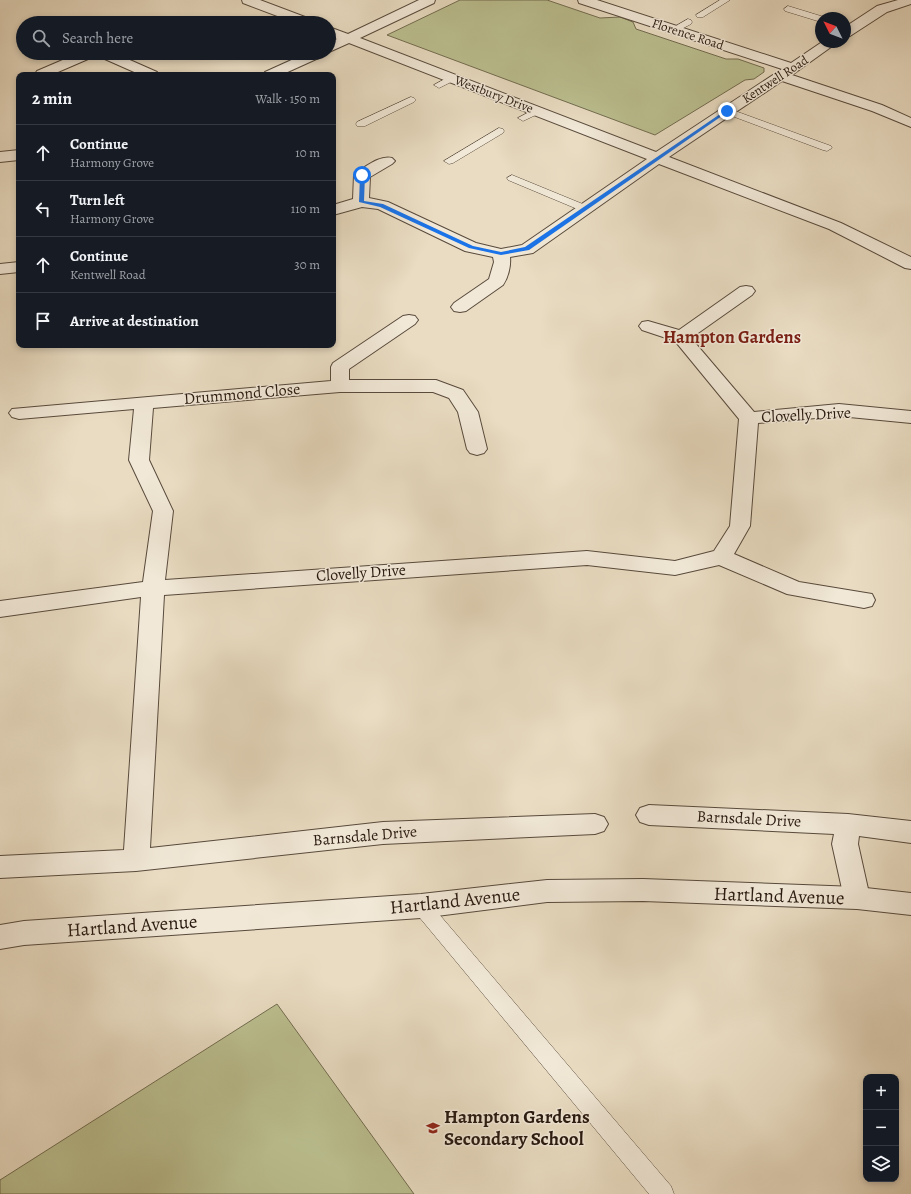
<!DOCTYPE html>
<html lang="en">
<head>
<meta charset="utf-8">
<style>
  body { margin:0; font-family:Alegreya,serif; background:#20242c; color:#f1f3f6 }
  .controls { position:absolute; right:12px; bottom:12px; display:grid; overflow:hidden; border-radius:8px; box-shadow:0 2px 6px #0003 }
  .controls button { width:36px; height:36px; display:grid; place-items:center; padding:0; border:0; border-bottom:1px solid #363941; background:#171b24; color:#f1f3f6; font:20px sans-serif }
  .compass { position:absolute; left:815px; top:12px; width:36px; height:36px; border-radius:50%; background:#171b24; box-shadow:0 2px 6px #0003; rotate:312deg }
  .stop { position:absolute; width:12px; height:12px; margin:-9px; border:3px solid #1a73e8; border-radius:50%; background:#fff }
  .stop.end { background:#1a73e8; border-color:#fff; box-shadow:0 1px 4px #0008 }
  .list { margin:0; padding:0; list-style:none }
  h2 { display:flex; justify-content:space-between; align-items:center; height:52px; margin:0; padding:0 16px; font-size:17px }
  h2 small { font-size:13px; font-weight:400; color:#9ea1a6 }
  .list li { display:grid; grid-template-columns:26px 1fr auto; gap:12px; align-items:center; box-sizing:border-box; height:56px; padding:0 16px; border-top:1px solid #363941 }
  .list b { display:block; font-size:15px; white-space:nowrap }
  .list p { margin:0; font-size:13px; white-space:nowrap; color:#9ea1a6 }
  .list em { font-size:13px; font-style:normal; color:#9ea1a6 }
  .icon { flex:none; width:22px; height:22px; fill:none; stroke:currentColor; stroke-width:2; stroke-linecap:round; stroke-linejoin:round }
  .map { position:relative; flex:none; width:911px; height:1194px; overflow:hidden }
  .search { position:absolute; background:#171b24; box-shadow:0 2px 6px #0003; left:16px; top:16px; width:320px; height:44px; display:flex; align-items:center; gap:10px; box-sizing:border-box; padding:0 14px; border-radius:22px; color:#9ea1a6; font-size:15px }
  .panel { position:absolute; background:#171b24; box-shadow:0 2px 6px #0003; left:16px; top:72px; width:320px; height:276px; border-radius:8px }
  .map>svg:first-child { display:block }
  .green { fill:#bbbf90; stroke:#726c50 }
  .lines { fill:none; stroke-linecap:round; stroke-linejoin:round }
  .service-casing { stroke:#584a3c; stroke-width:1 }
  .minor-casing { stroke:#584a3c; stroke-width:2 }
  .tertiary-casing { stroke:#584a3c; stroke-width:2 }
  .service { fill:#f1e8d7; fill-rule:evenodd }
  .minor { fill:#f1e8d7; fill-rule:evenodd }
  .tertiary { fill:#f1e8d7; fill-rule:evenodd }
  .route { fill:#1a73e8 }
  .labels { text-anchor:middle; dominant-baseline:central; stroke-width:3; stroke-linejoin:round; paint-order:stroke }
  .far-street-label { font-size:13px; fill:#281910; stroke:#f1e8d7 }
  .street-label { font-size:16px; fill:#281910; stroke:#f1e8d7 }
  .quarter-label { font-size:18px; font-weight:bold; fill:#7a1f14; stroke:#f1e8d7 }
  .near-street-label { font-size:19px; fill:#281910; stroke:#f1e8d7 }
  .near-poi-label { font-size:19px; font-weight:bold; fill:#281910; stroke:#f1e8d7; text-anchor:start }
</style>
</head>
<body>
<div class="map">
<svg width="911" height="1194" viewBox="0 0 911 1194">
  <rect width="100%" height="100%" fill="#e9dcc2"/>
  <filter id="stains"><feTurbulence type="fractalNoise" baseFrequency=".005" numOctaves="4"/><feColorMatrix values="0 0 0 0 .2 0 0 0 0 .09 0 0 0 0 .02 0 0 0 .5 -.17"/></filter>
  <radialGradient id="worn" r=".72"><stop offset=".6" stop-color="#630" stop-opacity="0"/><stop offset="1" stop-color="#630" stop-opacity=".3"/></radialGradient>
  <g class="green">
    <polygon points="460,0 547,0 600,18 620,17 633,22 636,29 726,59 738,59 764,68 764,72 754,79 745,80 655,135 387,35"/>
    <polygon points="277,1004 414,1194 0,1194 0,1180"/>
  </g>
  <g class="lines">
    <g class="service-casing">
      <g id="service">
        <polygon points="720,0 730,0 703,17 697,17 696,15"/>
        <polygon points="788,6 824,17 825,18 821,18 821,22 785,11 784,9"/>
        <polygon points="688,19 691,20 692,22 691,24 674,33 669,30"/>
        <polygon points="452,75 455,76 457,78 455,80 439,88 434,85"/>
        <polygon points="411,97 414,98 416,100 414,102 365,126 357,126 356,124 357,122"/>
        <polygon points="537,108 542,111 540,113 523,121 518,118"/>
        <polygon points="727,108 831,146 832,148 827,151 823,150 724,113 722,111"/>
        <polygon points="499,128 503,129 504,131 503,133 453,163 449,164 444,161"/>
        <polygon points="512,175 590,207 591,209 586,212 582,211 508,180 507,178"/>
        <polygon points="421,898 427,900 671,1186 674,1194 649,1194 415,912 412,906 415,900"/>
      </g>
    </g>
    <g class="minor-casing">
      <g id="minor">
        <polygon points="242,0 260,0 313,20 315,23 296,23 243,3"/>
        <path d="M419 0H435L434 3 360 38 656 152 782 69 579 3 578 0H597L791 63 822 42H838L792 75 882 105 911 118V127L872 111 782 81 669 157 841 223 911 257V269L905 268 829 229 659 164 533 253 510 257C511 266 508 278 503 285L466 311 460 312 454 311 451 307 454 303 489 279 494 262 493 257 465 251 378 209 362 207 333 215V205L353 199 354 175 357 172C367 166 380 155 392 158L395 161 392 164 370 177 369 198 388 202 476 243 501 249 522 245 647 159 349 43 329 52V43L337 39 329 36V27L348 34Z"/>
        <polygon points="898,0 911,0 911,4 887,12 850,36 845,37 845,27 877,6"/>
        <polygon points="79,53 114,53 157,72 159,75 141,75 98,56 96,53 95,56 51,75 35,74 37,71"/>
        <polygon points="307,53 325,53 323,56 281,75 263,75 265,72"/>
        <polygon points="19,150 19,160 0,162 0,152"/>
        <polygon points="19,262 19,272 0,274 0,264"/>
        <polygon points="746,286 752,287 755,291 752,295 691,338 754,412 839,404 911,411 911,423 839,416 758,423 750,526 734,554 799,582 872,594 875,600 872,606 864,608 787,594 719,565 675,575 587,565 164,595 150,848 383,822 595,814 604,817 608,824 604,831 595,834 383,844 136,871 0,878 0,856 124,850 141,597 0,617 0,601 143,582 153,511 129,460 134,409 19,419 12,417 9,413 12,409 331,381 331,367 333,363 403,316 409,315 415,316 418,320 415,324 349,369 349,380 436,380 463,390 478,412 487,449 484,453 477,455 470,453 467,449 458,412 449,398 433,392 340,392 153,408 149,460 173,511 165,580 587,551 675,561 714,551 730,526 739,419 675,341 642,330 639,326 642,322 648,321 679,330 740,287"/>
        <polygon points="649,805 848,814 911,821 911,843 859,836 858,844 870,898 866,906 857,909 848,906 844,898 832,844 834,834 649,825 640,822 636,815 640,808"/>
      </g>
    </g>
    <g class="tertiary-casing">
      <polygon id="tertiary" points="643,879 857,887 911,893 911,915 857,909 643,901 547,902 421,918 24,945 0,949 0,925 24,921 421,894 547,880"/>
    </g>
    <use href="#service" class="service"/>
    <use href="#minor" class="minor"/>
    <use href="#tertiary" class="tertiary"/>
  </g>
  <polygon class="route" points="726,110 729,111 529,250 501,255 469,248 380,207 359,202 360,175 362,174 365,175 364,201 383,204 473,246 501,252 525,247"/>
  <defs>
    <g id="school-bare" transform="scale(1.08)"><path d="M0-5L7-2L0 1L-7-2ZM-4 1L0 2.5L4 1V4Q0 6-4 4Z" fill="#8f2418" stroke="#f1e8d7" stroke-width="2.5" paint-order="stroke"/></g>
  </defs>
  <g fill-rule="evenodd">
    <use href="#school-bare" x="433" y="1128"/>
  </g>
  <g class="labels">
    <g class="far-street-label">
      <text transform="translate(688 34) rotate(18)">Florence Road</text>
      <text transform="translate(775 79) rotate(-33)">Kentwell Road</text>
      <text transform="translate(494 94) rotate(21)">Westbury Drive</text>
    </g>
    <g class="street-label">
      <text transform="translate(242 394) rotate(-5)">Drummond Close</text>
      <text transform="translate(806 415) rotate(-3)">Clovelly Drive</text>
      <text transform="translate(361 573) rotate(-4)">Clovelly Drive</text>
      <text transform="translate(749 819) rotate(3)">Barnsdale Drive</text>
      <text transform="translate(365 836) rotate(-5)">Barnsdale Drive</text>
    </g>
    <g class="quarter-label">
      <text x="732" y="337">Hampton Gardens</text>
    </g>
    <g class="near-street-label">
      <text transform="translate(779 896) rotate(2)">Hartland Avenue</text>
      <text transform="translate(455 901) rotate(-6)">Hartland Avenue</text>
      <text transform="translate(132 926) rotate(-4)">Hartland Avenue</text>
    </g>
    <g class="near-poi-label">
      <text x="444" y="1117">Hampton Gardens<tspan x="444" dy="22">Secondary School</tspan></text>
    </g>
  </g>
  <rect width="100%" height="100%" filter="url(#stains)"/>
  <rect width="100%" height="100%" fill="url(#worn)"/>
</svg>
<div class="controls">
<button>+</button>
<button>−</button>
<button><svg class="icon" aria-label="layers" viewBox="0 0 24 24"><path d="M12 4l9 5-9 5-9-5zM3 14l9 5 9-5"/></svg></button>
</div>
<svg class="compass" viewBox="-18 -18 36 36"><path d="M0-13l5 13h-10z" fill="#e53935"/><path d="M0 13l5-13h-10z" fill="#9ea1a6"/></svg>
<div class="stop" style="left:362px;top:175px"></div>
<div class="stop end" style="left:727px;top:111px"></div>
<div class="search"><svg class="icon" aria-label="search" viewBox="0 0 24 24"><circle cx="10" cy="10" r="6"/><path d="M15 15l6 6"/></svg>Search here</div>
<section class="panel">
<h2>2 min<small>Walk · 150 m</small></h2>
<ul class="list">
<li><svg class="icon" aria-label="ahead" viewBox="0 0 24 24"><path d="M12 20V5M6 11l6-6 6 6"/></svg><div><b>Continue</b><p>Harmony Grove</p></div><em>10 m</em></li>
<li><svg class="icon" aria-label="left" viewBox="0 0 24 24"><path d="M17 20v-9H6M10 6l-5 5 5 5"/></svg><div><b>Turn left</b><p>Harmony Grove</p></div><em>110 m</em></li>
<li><svg class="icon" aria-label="ahead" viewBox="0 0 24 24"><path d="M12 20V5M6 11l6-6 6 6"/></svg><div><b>Continue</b><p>Kentwell Road</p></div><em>30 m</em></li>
<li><svg class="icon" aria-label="arrive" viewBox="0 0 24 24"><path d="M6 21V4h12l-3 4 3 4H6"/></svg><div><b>Arrive at destination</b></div></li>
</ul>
</section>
</div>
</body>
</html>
